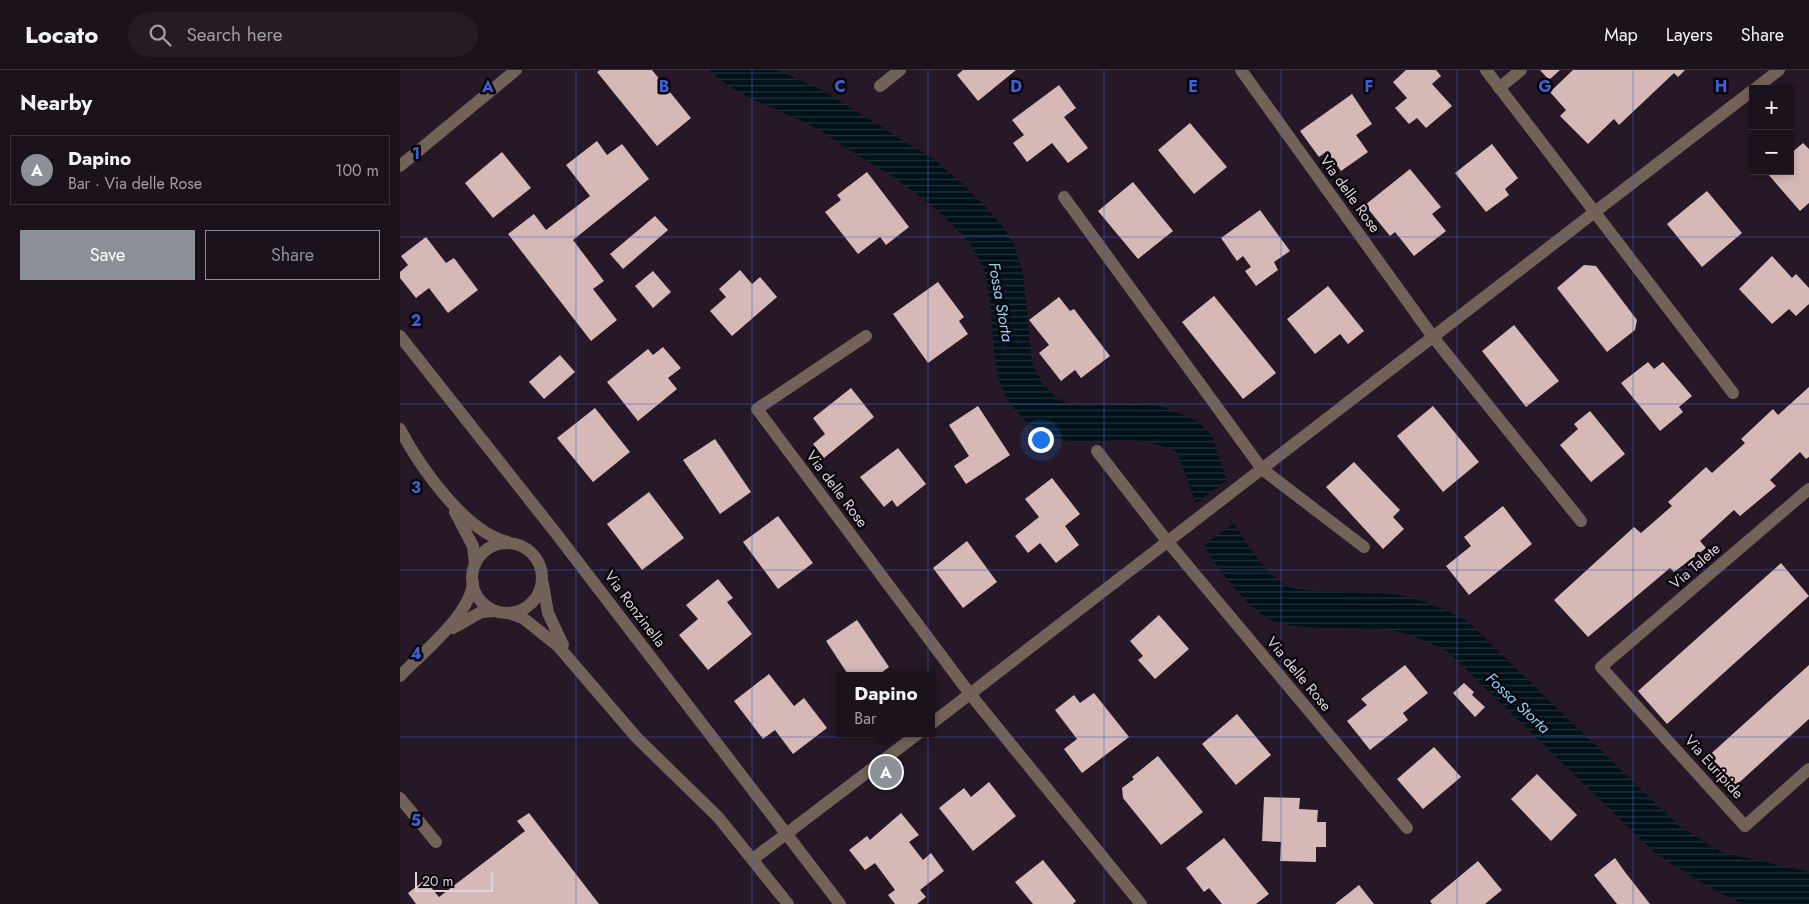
<!DOCTYPE html>
<html lang="en">
<head>
<meta charset="utf-8">
<style>
  body { margin:0; font-family:Jost,sans-serif; background:#251b25; color:#f1f3f6 }
  .controls { position:absolute; right:15px; top:15px; display:grid; overflow:hidden; border-radius:0px; box-shadow:0 2px 8px #0003 }
  .controls button { width:45px; height:45px; display:grid; place-items:center; padding:0; border:0; border-bottom:1px solid #3a323b; background:#1c121c; color:#f1f3f6; font:25px sans-serif }
  .scale { position:absolute; left:15px; bottom:12px; width:78px; box-sizing:border-box; padding-left:5px; border:2px solid #dcd3dc; border-top:0; font-size:14px; line-height:18px; white-space:nowrap; color:#dcd3dc; -webkit-text-stroke:4px #0b060b; paint-order:stroke }
  .you { position:absolute; left:640px; top:369px; width:18px; height:18px; margin:-12px; border:4px solid #fff; border-radius:50%; background:#1a73e8; box-shadow:0 0 0 8px #1a73e833 }
  .badge { display:grid; place-items:center; width:32px; height:32px; border-radius:50%; background:#8c9099; color:#fff; font-size:16px; font-weight:700 }
  .pin { position:absolute; translate:-50% -50%; border:2px solid #fff; box-shadow:0 1px 5px #0006 }
  .popup { position:absolute; left:437px; top:602px; width:98px; height:65px; box-sizing:border-box; display:grid; place-content:center; border-radius:0px; background:#1c121c; filter:drop-shadow(0 1px 4px #0005); font-size:16px; white-space:nowrap; color:#a09ea3 }
  .popup b { font-size:19px; color:#f1f3f6 }
  .popup::after { content:''; position:absolute; left:50%; top:100%; margin-left:-10px; border:10px solid transparent; border-top-color:#1c121c }
  .list { margin:0; padding:0; list-style:none }
  h2 { display:flex; justify-content:space-between; align-items:center; height:65px; margin:0; padding:0 20px; font-size:21px }
  h2 small { font-size:16px; font-weight:400; color:#a09ea3 }
  .list li { display:grid; grid-template-columns:32px 1fr auto; gap:15px; align-items:center; box-sizing:border-box; height:70px; margin:0 10px 10px; padding:0 10px; border:1px solid #3a323b; border-radius:0px }
  .list b { display:block; font-size:19px; white-space:nowrap }
  .list p { margin:0; font-size:16px; white-space:nowrap; color:#a09ea3 }
  .list em { font-size:16px; font-style:normal; color:#a09ea3 }
  .actions { display:flex; gap:10px; padding:15px 20px }
  .actions a { flex:1; padding:11px 0; border:1px solid #8c9099; border-radius:0px; text-align:center; font-size:18px; color:#8c9099 }
  .actions .main { background:#8c9099; color:#fff }
  .icon { flex:none; width:28px; height:28px; fill:none; stroke:currentColor; stroke-width:2; stroke-linecap:round; stroke-linejoin:round }
  .map { position:relative; flex:none; width:1409px; height:834px; overflow:hidden }
  header { display:flex; align-items:center; gap:30px; box-sizing:border-box; height:70px; padding:0 25px; background:#1c121c; border-bottom:1px solid #3a323b }
  header strong { font-size:24px }
  nav { display:flex; gap:28px; margin-inline-start:auto; font-size:18px }
  .search { width:350px; height:45px; background:#251b25; display:flex; align-items:center; gap:12px; box-sizing:border-box; padding:0 18px; border-radius:28px; color:#a09ea3; font-size:19px }
  main { display:flex }
  aside { flex:1; background:#1c121c }
  .map>svg:first-child { display:block }
  .water { fill:url(#water-rules) }
  .building { fill:#d6b9b6 }
  .lines { fill:none; stroke-linecap:round; stroke-linejoin:round }
  .minor { stroke:#726258; stroke-width:12 }
  .grid { fill:none; stroke:#3a62d9; stroke-width:1; stroke-opacity:0.55 }
  .labels { text-anchor:middle; dominant-baseline:central; stroke-width:5; stroke-linejoin:round; paint-order:stroke }
  .street-label { font-size:15px; fill:#dcd3dc; stroke:#0b060b }
  .water-label { font-size:16px; font-style:italic; fill:#87d1f3; stroke:#0b060b }
  .grid-label { font-size:16px; text-anchor:middle; font-weight:bold; fill:#3a62d9; stroke:#0b060b; stroke-width:5; stroke-linejoin:round; paint-order:stroke }
</style>
</head>
<body>
<header>
<strong>Locato</strong>
<div class="search"><svg class="icon" aria-label="search" viewBox="0 0 24 24"><circle cx="10" cy="10" r="6"/><path d="M15 15l6 6"/></svg>Search here</div>
<nav><a>Map</a><a>Layers</a><a>Share</a></nav>
</header>
<main>
<aside>
<h2>Nearby<small></small></h2>
<ul class="list">
<li><span class="badge">A</span><div><b>Dapino</b><p>Bar · Via delle Rose</p></div><em>100 m</em></li>
</ul>
<div class="actions"><a class="main">Save</a><a>Share</a></div>
</aside>
<div class="map">
<svg width="1409" height="834" viewBox="0 0 1409 834">
  <defs>
    <pattern id="water-rules" width="6" height="5" patternUnits="userSpaceOnUse" patternTransform="scale(1.25)"><rect width="6" height="5" fill="#00111a"/><path d="M0 2.5h6" fill="none" stroke="#25333b"/></pattern>
  </defs>
  <rect width="100%" height="100%" fill="#261826"/>
  <g class="water">
    <path d="M309 0H377L422 20 533 89 565 116 597 149 613 172 623 203 632 292 642 313 657 328 669 334 687 336 739 333 767 338 797 351 812 366 827 410 796 433 777 382C763 376 750 371 734 370 698 369 668 380 635 358 567 312 613 225 568 172 536 133 495 108 453 82 437 72 421 60 404 52 371 36 336 26 309 0Z"/>
    <path d="M834 453C845 472 866 503 885 515 902 525 974 521 999 525 1024 529 1045 540 1067 551L1279 756 1321 782 1409 802V834H1342L1306 815 1256 784 1047 581C1029 573 1013 564 994 561 961 555 897 563 869 549 847 537 816 497 804 475Z"/>
  </g>
  <g class="building">
    <polygon points="200,0 252,0 291,48 257,76 197,2"/>
    <polygon points="563,0 616,0 578,31 557,5"/>
    <polygon points="1006,0 1036,0 1041,6 1032,14 1052,36 1026,58 1017,48 1009,54 995,38 1007,28 993,12"/>
    <polygon points="1140,0 1160,0 1149,10"/>
    <polygon points="1173,0 1285,0 1278,7 1274,3 1219,55 1214,49 1188,74 1160,46 1166,40 1150,22"/>
    <polygon points="659,15 676,38 664,47 688,78 668,93 652,73 627,92 613,73 624,65 612,50"/>
    <polygon points="952,24 972,54 956,65 968,82 941,101 927,81 919,87 900,61"/>
    <polygon points="790,53 827,97 794,124 758,80"/>
    <polygon points="197,71 207,85 222,74 249,109 173,170 204,211 193,219 217,250 191,271 108,164 134,144 146,160 190,126 166,95"/>
    <polygon points="1403,73 1409,79 1409,133 1400,141 1367,103 1390,101 1390,84"/>
    <polygon points="1092,74 1118,108 1105,119 1109,125 1086,142 1055,103"/>
    <polygon points="102,82 131,118 93,148 65,113"/>
    <polygon points="1010,99 1041,137 1032,144 1046,161 1014,186 995,162 990,166 965,135"/>
    <polygon points="467,102 509,157 486,175 480,167 458,184 425,142 441,130 437,125"/>
    <polygon points="733,112 773,161 738,189 698,141"/>
    <polygon points="1307,121 1342,163 1302,197 1267,154"/>
    <polygon points="860,140 890,181 874,192 878,200 856,216 845,201 851,197 843,186 837,191 821,168"/>
    <polygon points="255,146 268,160 223,199 210,184"/>
    <polygon points="26,167 46,193 54,188 78,220 48,243 29,218 16,228 0,208 0,202 8,195 1,186"/>
    <polygon points="1372,186 1392,208 1396,204 1409,218 1409,234 1396,246 1389,239 1372,254 1339,219"/>
    <polygon points="1184,195 1196,196 1237,250 1235,260 1207,282 1157,218"/>
    <polygon points="340,200 352,214 360,207 377,227 332,266 310,241 326,227 319,219"/>
    <polygon points="253,201 271,222 253,238 235,216"/>
    <polygon points="538,212 564,247 559,251 568,264 528,293 493,244"/>
    <polygon points="928,216 964,261 948,274 940,264 915,284 887,249"/>
    <polygon points="814,226 876,303 843,329 782,252"/>
    <polygon points="659,227 670,241 674,239 710,286 681,308 675,300 661,311 639,283 649,275 629,250"/>
    <polygon points="1114,255 1159,311 1126,337 1082,281"/>
    <polygon points="263,277 281,298 268,308 277,319 238,351 207,312 248,279 253,285"/>
    <polygon points="160,285 175,302 144,329 129,312"/>
    <polygon points="1248,292 1254,299 1263,292 1292,326 1279,337 1283,342 1260,361 1221,313"/>
    <polygon points="1409,317 1409,387 1406,389 1400,382 1370,410 1376,416 1340,446 1334,440 1300,471 1306,478 1274,502 1270,498 1188,567 1154,530 1234,457 1241,463 1272,436 1268,432 1306,397 1312,403 1345,373 1341,369 1373,339 1378,345"/>
    <polygon points="451,318 474,347 424,388 413,374 425,364 413,348"/>
    <polygon points="578,336 610,385 566,414 554,396 569,386 549,355"/>
    <polygon points="1033,336 1079,392 1043,422 997,366"/>
    <polygon points="195,338 230,382 193,412 157,368"/>
    <polygon points="1190,341 1225,384 1191,412 1160,375 1178,359 1174,354"/>
    <polygon points="315,369 351,422 320,444 283,390"/>
    <polygon points="498,378 526,414 497,437 492,430 484,437 460,407"/>
    <polygon points="954,392 1000,440 993,447 1004,459 983,479 926,417"/>
    <polygon points="652,408 680,444 665,456 679,475 656,493 640,473 628,483 615,466 639,447 625,429"/>
    <polygon points="249,422 284,468 242,500 207,454"/>
    <polygon points="1103,436 1132,474 1069,525 1046,496 1071,476 1064,467"/>
    <polygon points="378,446 413,493 378,519 343,472"/>
    <polygon points="567,471 597,512 563,538 533,498"/>
    <polygon points="1381,493 1409,526 1267,654 1238,621"/>
    <polygon points="318,509 333,528 327,532 352,564 308,600 279,565 298,549 286,535"/>
    <polygon points="759,545 789,579 755,609 738,590 743,586 730,571"/>
    <polygon points="457,550 489,597 477,606 449,606 426,571"/>
    <polygon points="1005,595 1028,623 1003,643 1008,650 970,680 947,651 967,635 961,629"/>
    <polygon points="1409,595 1409,649 1331,720 1304,690"/>
    <polygon points="369,604 394,636 404,628 427,658 393,684 375,660 363,669 334,631"/>
    <polygon points="1064,613 1074,622 1072,625 1085,637 1075,647 1053,623"/>
    <polygon points="694,623 729,667 682,703 664,679 677,669 655,640 674,625 680,633"/>
    <polygon points="837,644 871,685 836,715 802,674"/>
    <polygon points="1034,677 1061,707 1023,739 997,709"/>
    <polygon points="758,686 803,742 761,775 723,728 722,718 734,709 732,707"/>
    <polygon points="1137,704 1177,745 1151,771 1111,729"/>
    <polygon points="589,712 616,746 573,781 539,738 564,718 571,727"/>
    <polygon points="864,727 900,728 899,739 918,740 917,752 926,752 926,777 916,777 916,792 880,791 881,772 862,771"/>
    <polygon points="129,743 199,834 16,834 8,823 25,810 39,827 125,761 117,751"/>
    <polygon points="501,743 519,765 509,772 523,790 531,783 544,801 520,820 526,827 517,834 495,834 488,825 495,820 475,793 465,800 449,780 467,766 470,770"/>
    <polygon points="824,768 869,824 856,834 822,834 809,818 804,822 786,798"/>
    <polygon points="1215,788 1225,802 1250,834 1217,834 1194,805"/>
    <polygon points="643,790 676,831 673,834 633,834 615,812"/>
    <polygon points="1078,791 1102,820 1085,834 1032,834 1030,831"/>
    <polygon points="959,815 974,834 935,834"/>
  </g>
  <g class="lines">
    <g class="minor">
      <polyline points="841,0 1033,267 1181,451"/>
      <polyline points="1086,0 1333,323"/>
      <polyline points="480,16 500,0"/>
      <polyline points="1099,18 1121,0"/>
      <polyline points="1355,19 1379,0"/>
      <polyline points="0,96 116,0"/>
      <polyline points="664,127 862,399 964,477"/>
      <polyline points="0,266 155,462 440,834"/>
      <polyline points="466,266 357,339 570,624 741,834"/>
      <path d="M0 359C20 397 65 462 108 472"/>
      <polyline points="697,381 767,471 1007,758"/>
      <polyline points="1409,419 1201,597 1345,756 1409,699"/>
      <polyline points="55,442 73,476 75,494"/>
      <circle cx="107" cy="508" r="35"/>
      <polyline points="143,514 148,543 163,575"/>
      <polyline points="108,543 123,548 158,576 237,668 318,747 388,834"/>
      <polyline points="53,558 81,542 95,541"/>
      <path d="M0 606C22 583 70 545 73 513"/>
      <polyline points="531,654 1353,20"/>
      <polyline points="0,728 36,772"/>
      <polyline points="353,789 519,663"/>
    </g>
  </g>
  <path class="grid" d="M176 0V834M352 0V834M528 0V834M704 0V834M881 0V834M1057 0V834M1233 0V834M0 167H1409M0 334H1409M0 500H1409M0 667H1409"/>
  <g class="labels">
    <g class="street-label">
      <text transform="translate(950 124) rotate(54)">Via delle Rose</text>
      <text transform="translate(437 419) rotate(53)">Via delle Rose</text>
      <text transform="translate(1295 496) rotate(-41)">Via Talete</text>
      <text transform="translate(235 539) rotate(53)">Via Ronzinella</text>
      <text transform="translate(899 604) rotate(50)">Via delle Rose</text>
      <text transform="translate(1314 697) rotate(48)">Via Euripide</text>
    </g>
    <g class="water-label">
      <text transform="translate(601 232) rotate(80)">Fossa Storta</text>
      <text transform="translate(1118 633) rotate(43)">Fossa Storta</text>
    </g>
  </g>
  <g class="grid-label">
    <text x="88" y="22">A</text>
    <text x="264" y="22">B</text>
    <text x="440" y="22">C</text>
    <text x="616" y="22">D</text>
    <text x="793" y="22">E</text>
    <text x="969" y="22">F</text>
    <text x="1145" y="22">G</text>
    <text x="1321" y="22">H</text>
    <text x="16" y="89">1</text>
    <text x="16" y="256">2</text>
    <text x="16" y="423">3</text>
    <text x="16" y="589">4</text>
    <text x="16" y="756">5</text>
  </g>
</svg>
<div class="controls">
<button>+</button>
<button>−</button>
</div>
<div class="scale">20 m</div>
<div class="you"></div>
<div class="pin badge" style="left:486px;top:702px">A</div>
<div class="popup"><b>Dapino</b>Bar</div>
</div>
</main>
</body>
</html>
